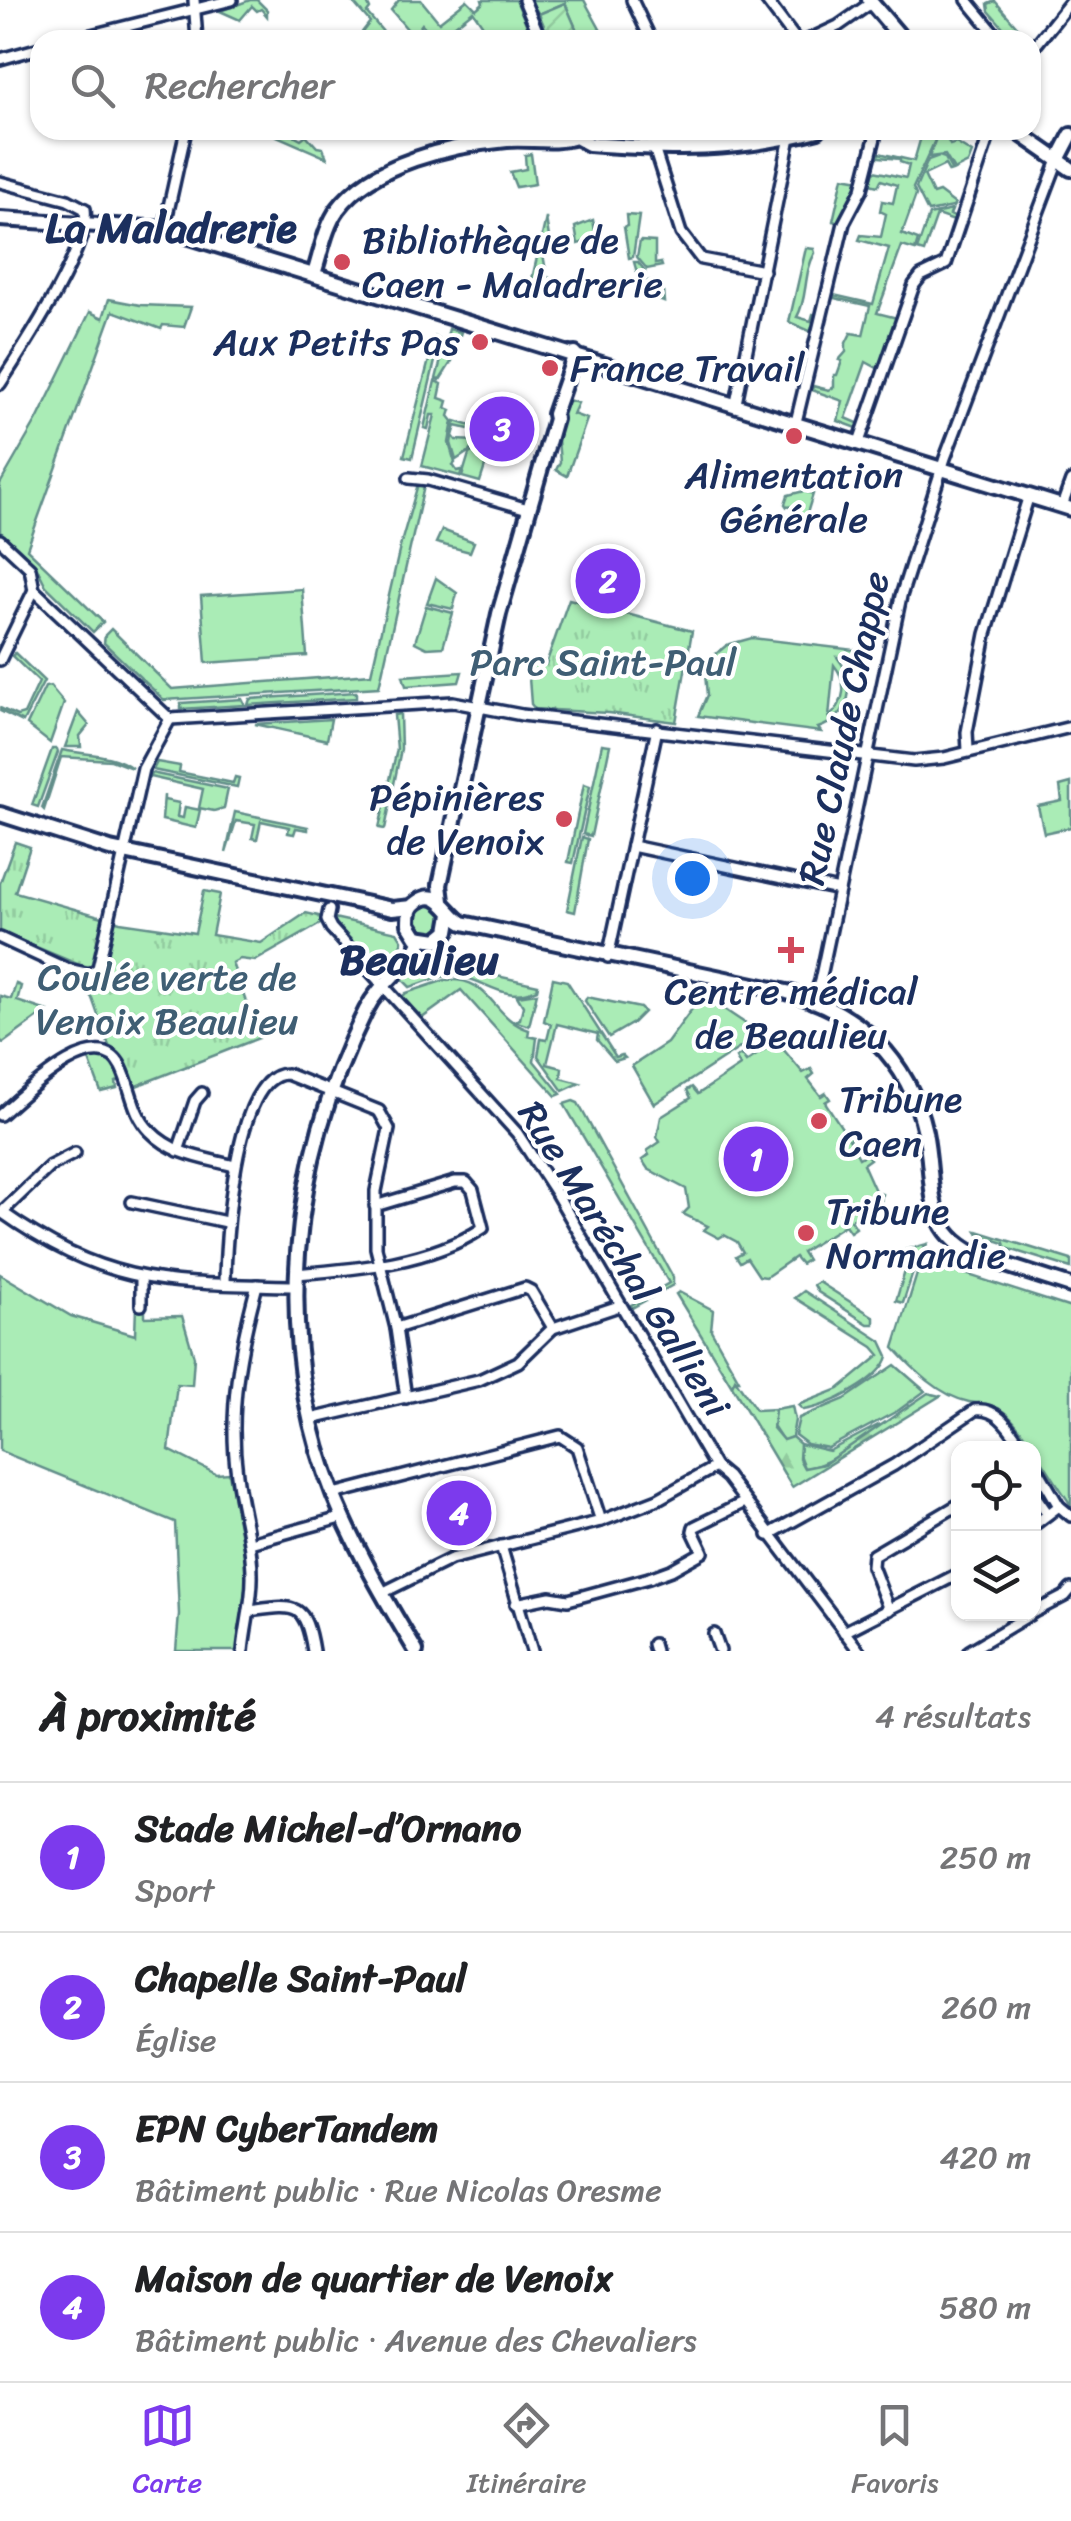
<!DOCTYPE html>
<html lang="fr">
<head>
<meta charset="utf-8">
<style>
  body { margin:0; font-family:Sriracha,sans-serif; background:#f2f2f2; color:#202124 }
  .controls { position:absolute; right:30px; bottom:30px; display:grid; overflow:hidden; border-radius:20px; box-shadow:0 2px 8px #0004 }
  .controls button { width:90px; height:90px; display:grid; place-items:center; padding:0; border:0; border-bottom:2px solid #e0e0e0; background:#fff; color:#202124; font:50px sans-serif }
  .you { position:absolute; left:692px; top:878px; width:35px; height:35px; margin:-25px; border:8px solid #fff; border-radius:50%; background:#1a73e8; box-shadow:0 0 0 15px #1a73e833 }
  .badge { display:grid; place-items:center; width:65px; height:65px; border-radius:50%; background:#7c3aed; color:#fff; font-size:32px; font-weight:700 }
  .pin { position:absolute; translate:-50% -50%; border:5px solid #fff; box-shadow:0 2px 10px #0006 }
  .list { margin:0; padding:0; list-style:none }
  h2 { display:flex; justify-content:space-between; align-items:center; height:130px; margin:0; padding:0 40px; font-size:42px }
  h2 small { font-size:32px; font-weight:400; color:#757577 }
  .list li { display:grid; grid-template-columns:65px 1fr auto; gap:30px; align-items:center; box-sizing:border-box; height:150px; padding:0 40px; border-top:2px solid #e0e0e0 }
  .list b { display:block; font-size:38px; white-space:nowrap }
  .list p { margin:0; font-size:32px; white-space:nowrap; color:#757577 }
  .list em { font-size:32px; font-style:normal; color:#757577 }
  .icon { flex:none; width:55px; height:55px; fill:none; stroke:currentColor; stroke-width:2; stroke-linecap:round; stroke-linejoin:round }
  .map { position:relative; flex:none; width:1071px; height:1651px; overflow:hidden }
  .search { position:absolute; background:#fff; box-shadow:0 2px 8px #0004; left:30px; right:30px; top:30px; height:110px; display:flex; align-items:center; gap:25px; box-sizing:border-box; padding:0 35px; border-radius:30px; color:#757577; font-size:38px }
  .sheet { height:730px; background:#fff }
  nav { display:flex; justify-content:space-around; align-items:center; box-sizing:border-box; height:140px; border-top:2px solid #e0e0e0; background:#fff; font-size:28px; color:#757577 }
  nav a { display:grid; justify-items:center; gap:5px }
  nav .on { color:#7c3aed }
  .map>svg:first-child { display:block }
  .grass { fill:#aaecb6; stroke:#628e8a; stroke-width:2.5; fill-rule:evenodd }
  .forest { fill:url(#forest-firs); stroke:#628e8a; stroke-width:2.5 }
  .park { fill:url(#park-tufts); stroke:#628e8a; stroke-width:2.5 }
  .garden { fill:url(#garden-furrows); stroke:#628e8a; stroke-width:2.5 }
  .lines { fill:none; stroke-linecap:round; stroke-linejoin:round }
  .street-casing { stroke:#1b2f5e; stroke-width:16 }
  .secondary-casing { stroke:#1b2f5e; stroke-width:20 }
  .street { stroke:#fff; stroke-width:9 }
  .secondary { stroke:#fff; stroke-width:12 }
  .poi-dot { fill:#d1495b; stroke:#fff; stroke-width:4 }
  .labels { text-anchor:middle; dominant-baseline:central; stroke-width:8; stroke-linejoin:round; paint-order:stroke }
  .poi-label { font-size:38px; fill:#1b2f5e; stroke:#fff; text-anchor:start }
  .park-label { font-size:38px; fill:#3f5e74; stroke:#fff }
  .street-label { font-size:38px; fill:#1b2f5e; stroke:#fff }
  .quarter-label { font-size:42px; font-weight:bold; fill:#1b2f5e; stroke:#fff }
</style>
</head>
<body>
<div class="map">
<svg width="1071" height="1651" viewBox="0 0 1071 1651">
  <defs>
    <pattern id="forest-firs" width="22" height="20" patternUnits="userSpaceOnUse" patternTransform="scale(2.5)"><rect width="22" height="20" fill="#aaecb6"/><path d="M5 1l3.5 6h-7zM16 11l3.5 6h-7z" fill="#92cb9f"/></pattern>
    <pattern id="park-tufts" width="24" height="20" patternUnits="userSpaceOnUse" patternTransform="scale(2.5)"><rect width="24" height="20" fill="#aaecb6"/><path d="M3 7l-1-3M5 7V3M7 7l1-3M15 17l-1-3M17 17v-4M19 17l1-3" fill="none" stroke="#92cb9f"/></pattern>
    <pattern id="garden-furrows" width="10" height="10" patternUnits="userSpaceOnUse" patternTransform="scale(2.5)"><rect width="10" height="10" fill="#aaecb6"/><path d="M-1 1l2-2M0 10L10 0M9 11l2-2" fill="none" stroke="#92cb9f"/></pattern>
  </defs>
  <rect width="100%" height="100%" fill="#fff"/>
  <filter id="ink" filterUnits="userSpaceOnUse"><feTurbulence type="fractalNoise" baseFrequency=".01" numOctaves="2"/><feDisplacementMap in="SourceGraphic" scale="20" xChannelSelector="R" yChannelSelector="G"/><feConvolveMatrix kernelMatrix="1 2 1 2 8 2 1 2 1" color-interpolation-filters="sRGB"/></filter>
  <g filter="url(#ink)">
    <g class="grass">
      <polygon points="250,0 257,0 267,10 267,16 261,9 257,11 252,6 240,20 220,11"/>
      <polygon points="366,0 370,9 367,13 390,40 380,40 376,36 371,40 356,40 370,22 352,1"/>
      <polygon points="399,0 421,0 439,22 467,0 476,9 483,3 482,0 516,0 533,40 493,40 473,11 436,40 422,24 413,36 391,10"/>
      <polygon points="530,0 584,0 606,40 581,40 565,3 539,14 550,40 545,40 534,16 538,13"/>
      <polygon points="995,1 1026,37 1025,40 1014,40 989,11 988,4"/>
      <polygon points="274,130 285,130 301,139 306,135 317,147 323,148 327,158 272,134"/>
      <polygon points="584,130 629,130 634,141 591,137"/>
      <polygon points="923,130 937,130 936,138 913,188 916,195 902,234 918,240 915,250 902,246 877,313 897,318 879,369 866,362 846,418 860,424 857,428 838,421 843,401 812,390 813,386 829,390 834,387 834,375 837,375 842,361 839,360 846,352 846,343 851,333 863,335 870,306 834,298 834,295 873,304 889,248 859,240 861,235 881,237 886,214 880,211 882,201 893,203 897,185 881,180 878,186 870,184 874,171 906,178 909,165 900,162 900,159 878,157 879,153 914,161"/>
      <polygon points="939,130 943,130 950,145 956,143 972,153 968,163 954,170 945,155 929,157"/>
      <polygon points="531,154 535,184 516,187 510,172 526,169 525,155"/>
      <polygon points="939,156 945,158 952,171 949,172 945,165 924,175 933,194 939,192 955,204 953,207 928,212 916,188 928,160"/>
      <polygon points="843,177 860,180 839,223 833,221"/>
      <polygon points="952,210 950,215 956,218 954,221 937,215 924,252 917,250 929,215"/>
      <polygon points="626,215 639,216 633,257 629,258 624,227 627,226"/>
      <polygon points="546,218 551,250 543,254 547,277 562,283 562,288 532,279"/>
      <polygon points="593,220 595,231 601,231 601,237 578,244 575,227"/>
      <polygon points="640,241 655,242 655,264 661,263 662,266 647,269 637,257"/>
      <path d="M806 248 814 249 815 253C803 273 808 298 797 317L811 321 813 314 816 315 812 332 789 322Z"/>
      <polygon points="634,262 638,262 645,271 645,281 654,281 663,291 664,302 643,294"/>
      <polygon points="109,299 140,305 191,307 184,327 163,325 161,329 113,311 27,549 103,622 93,632 46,586 36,566 0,532 0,484 38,418 90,312 103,318"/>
      <polygon points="449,329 461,332 452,361 440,380 436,379"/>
      <polygon points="435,337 440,340 412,458 404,456"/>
      <polygon points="435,381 442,384 439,398 448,401 446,408 451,410 449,416 453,421 449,443 455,463 453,465 457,471 462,470 460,476 422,466 435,415 431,415 428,429 424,428"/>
      <polygon points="568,400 578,403 573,414 587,419 567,476 556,470 560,462 557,429"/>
      <polygon points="455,421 478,428 475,439 471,438 473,430 456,426 453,436 456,440 475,441 476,447 456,460 451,443"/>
      <polygon points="478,449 488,457 480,482 462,477 469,454"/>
      <polygon points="418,484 424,486 379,687 164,700 104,643 105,635 111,629 172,689 371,674 401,543"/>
      <polygon points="804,491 813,494 804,523 793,517 799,515 793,506 787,507 785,504 788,495"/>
      <polygon points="442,530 474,542 470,552 436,543"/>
      <polygon points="436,578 457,593 453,609 427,603"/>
      <polygon points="302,589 307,656 206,663 201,596"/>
      <polygon points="426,606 453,613 443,647 427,648 415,642"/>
      <path d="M752 638 855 650 854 658 837 657C858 683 851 717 818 728L821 732 698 716 707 695 705 674 711 658 727 645ZM834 665C848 682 846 702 829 717Z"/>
      <polygon points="15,653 44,681 23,722 0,711 0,708 17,716 24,714 39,682 12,656"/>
      <polygon points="462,672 459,682 406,686 403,676"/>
      <polygon points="50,686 64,703 50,743 27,725 45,687"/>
      <polygon points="356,692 356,698 248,705 250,699"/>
      <polygon points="242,699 245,705 181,709 181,703"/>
      <polygon points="78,712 89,725 80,736 81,747 65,747"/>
      <polygon points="400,714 401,749 385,829 379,828 397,749 394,715"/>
      <polygon points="331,719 327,740 255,724"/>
      <polygon points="602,744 610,745 591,836 583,834"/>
      <polygon points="52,749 57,749 58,752 38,807 32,805"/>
      <path d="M62 750C86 755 113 753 132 768L111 760 61 757 44 810 42 808Z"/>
      <polygon points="157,762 180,766 179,772 233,783 235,777 239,778 237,787 153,770"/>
      <polygon points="151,773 228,789 224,808 214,811 199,808 203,789 150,777"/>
      <polygon points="1071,783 1071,827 1044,833 1038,806 1062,801 1060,786"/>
      <polygon points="584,784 590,786 573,863 568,862"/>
      <polygon points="164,795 164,800 179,803 177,817 183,818 185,807 200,810 196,828 162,820"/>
      <polygon points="235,812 308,827 308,830 296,828 294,834 288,833 289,827 261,821 257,839 252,838 255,824 236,821 226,853"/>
      <polygon points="582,837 588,839 575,912 567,910"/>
      <circle cx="430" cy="919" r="15"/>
      <polygon points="334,918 397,932 402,940 401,951 378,971 331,922"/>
      <path d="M429 961 538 985 537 989C504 1004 487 980 458 976 441 974 426 982 410 987L402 979Z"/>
      <polygon points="553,978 567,981 616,1057 622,1055 625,1058 615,1061 597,1040 598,1034 557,1024 547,1064 562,1068 561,1078 580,1083 563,1091 538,1056 541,1039 547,1040 551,1024 544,1021"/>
      <path d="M445 980C492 976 491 1018 529 1030L528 1036 537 1038 534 1061 561 1094 556 1096 461 990 422 1018 402 997 406 993Z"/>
      <polygon points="16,984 21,986 17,1001 47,1011 3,1043 0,1040 0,996 11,999"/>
      <polygon points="537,993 529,1026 514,1021 520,1019 523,1006 517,996"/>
      <polygon points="587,997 640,1008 644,1012 633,1023 609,1037 585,1001"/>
      <polygon points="700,998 718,1005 761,1034 654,1104 632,1066 667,1043"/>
      <polygon points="776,1042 784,1044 783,1049 803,1073 811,1069 814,1074 808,1079 821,1096 826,1093 830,1099 825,1102 845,1133 851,1130 854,1135 849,1139 859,1158 866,1154 870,1159 863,1164 876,1193 882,1194 881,1202 851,1220 856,1228 850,1232 845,1225 802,1252 807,1260 801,1264 795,1257 766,1277 759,1276 747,1258 740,1262 736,1256 743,1252 737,1242 724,1235 719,1238 704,1230 708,1226 683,1214 689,1208 686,1189 648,1169 642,1160 649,1155 647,1151 660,1142 657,1137 661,1117 691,1098 687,1090 692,1087 698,1094 740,1066 736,1058 741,1055 746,1062"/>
      <path d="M95 1056C111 1058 115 1066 120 1080L116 1082 117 1088 101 1092 88 1057Z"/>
      <polygon points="573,1101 578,1103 673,1277 673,1285 632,1308 631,1305 669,1283 564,1104"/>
      <polygon points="977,1231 1071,1260 1071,1268 1006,1248 1004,1243 979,1235"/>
      <polygon points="927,1244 917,1260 903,1303 896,1301 905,1271 889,1266 887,1255"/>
      <path d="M930 1250 956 1271 1071 1308V1505C1055 1482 1023 1427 1004 1412 991 1402 982 1405 969 1402 940 1396 913 1369 894 1348L921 1261Z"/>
      <polygon points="0,1274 71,1316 135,1335 136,1306 145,1306 145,1317 182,1316 194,1357 192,1385 177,1384 169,1450 216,1474 229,1473 248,1575 237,1651 176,1651 179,1614 175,1522 0,1451"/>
      <polygon points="819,1282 874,1317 874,1324 868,1324 818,1292 814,1285"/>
      <path d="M804 1291 881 1341 888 1356C883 1379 827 1408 803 1410L798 1405 839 1389 880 1355 873 1347 795 1298Z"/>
      <polygon points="679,1292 713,1310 711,1330 739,1380 735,1380 732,1386 676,1294"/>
      <polygon points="895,1365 925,1391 899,1410 828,1448 807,1444 795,1435 799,1418 845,1399"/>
      <polygon points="792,1406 795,1420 792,1437 783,1441 772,1424 775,1409"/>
      <path d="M880 1424C867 1441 824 1467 804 1468L798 1452 800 1444 829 1451Z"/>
    </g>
    <polygon class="forest" points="735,1379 756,1410 775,1409 773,1428 783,1440 792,1437 800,1444 799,1459 804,1468 824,1464 928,1393 940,1396 792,1487 732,1386"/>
    <g class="park">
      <polygon points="569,599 692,631 676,722 608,713 535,709 531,704 528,665 546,664"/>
      <polygon points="15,842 30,847 15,892 120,922 195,933 204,891 220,894 212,935 261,943 306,913 319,916 322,923 255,961 240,959 232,963 259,1038 131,1088 122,1058 109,1046 92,998 84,987 87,968 0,932 0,883"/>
    </g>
    <polygon class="garden" points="565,3 581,40 550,40 539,14"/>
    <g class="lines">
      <g class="street-casing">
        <g id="street">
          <polyline points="194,0 197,40"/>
          <polyline points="524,0 541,40"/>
          <polyline points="632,0 651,40"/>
          <polyline points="766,0 796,40"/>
          <polyline points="967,0 1000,40"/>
          <polyline points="71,40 232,0"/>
          <polyline points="808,40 838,26 871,3"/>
          <polyline points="1031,51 1071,1"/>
          <polyline points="0,59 40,48"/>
          <polyline points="654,148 681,233 701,259 764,271"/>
          <path d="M0 182 68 200 85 209C91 246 22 350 0 384"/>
          <polyline points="164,229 186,130"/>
          <polyline points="736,403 790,137"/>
          <polyline points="796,422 844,223 862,189 877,130"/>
          <polyline points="859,442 914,285 921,276 946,264 991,130"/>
          <polyline points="409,478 428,480 528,509"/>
          <polyline points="1062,506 1071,481"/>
          <polyline points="0,540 30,568 34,590 170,719 453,702 522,715 914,761 944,758 1071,727"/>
          <polyline points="0,660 34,590"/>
          <polyline points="968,750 967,732 986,634 1029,495"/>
          <polyline points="632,846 839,890"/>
          <polyline points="329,910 327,920 331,928 517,1133 556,1193 715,1467 727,1477 859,1651"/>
          <polyline points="0,938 67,969 90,974 98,968 143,769 170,719"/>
          <polyline points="608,957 657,729"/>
          <polyline points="812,1003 820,981 901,596 945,458 1058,160"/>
          <path d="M0 1115C23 1095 98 1020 121 1067 132 1089 132 1113 150 1131 173 1155 204 1158 235 1166"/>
          <polyline points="178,1151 195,1101 202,1093"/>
          <polyline points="132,1202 226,1222"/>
          <path d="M0 1211C109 1288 169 1283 296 1286"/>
          <polyline points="2,1212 50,1166 75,1153"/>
          <path d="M296 1274C358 1269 430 1263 483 1228L473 1190 466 1182H455L375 1206"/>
          <path d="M225 1284C225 1246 234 1073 287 1074L379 1111 389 1129 376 1191V1248L396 1328 406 1398"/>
          <polyline points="141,1305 141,1279"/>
          <polyline points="396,1328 525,1288 531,1291 553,1328"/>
          <polyline points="311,1419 479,1380 518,1362 553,1328 619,1306"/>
          <polyline points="1034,1463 1059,1506 1071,1516"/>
          <polyline points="334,1494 560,1436 577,1447 601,1521"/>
          <polyline points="1034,1494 1048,1514"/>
          <polyline points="1034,1525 1059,1506"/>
          <path d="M768 1535 894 1465 975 1410C999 1407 1011 1431 1023 1448"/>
          <polyline points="250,1543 344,1517"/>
          <polyline points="501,1546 532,1651"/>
          <polyline points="382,1593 451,1559 601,1521 658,1499 715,1467"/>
          <polyline points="516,1604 550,1597 568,1600 649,1578 671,1570 703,1552 693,1531 694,1527 745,1502"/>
          <polyline points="889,1610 872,1566 873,1555 958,1505"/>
          <path d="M249 1611C295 1605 305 1601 313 1651"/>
          <polyline points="1034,1612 1065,1596 1071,1589"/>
          <polyline points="844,1632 958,1574"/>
          <polyline points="714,1634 720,1651"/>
          <polyline points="653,1644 655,1651"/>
          <path d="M243 1651C245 1626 253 1600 252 1574 252 1541 241 1509 237 1475 228 1410 240 1348 257 1285"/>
          <polyline points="969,1651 1031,1614"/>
        </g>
      </g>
      <g class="secondary-casing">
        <g id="secondary">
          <polyline points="869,0 903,40"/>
          <polyline points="1015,130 1071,169"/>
          <polyline points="1058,160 1071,135"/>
          <polyline points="0,219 164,229 1071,509"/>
          <path d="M314 274C321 253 325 227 338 209 372 163 452 145 507 140 530 138 553 144 576 137L589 144C673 150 735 152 818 130"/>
          <polyline points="0,814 110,849 392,909 412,907"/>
          <polyline points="442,901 440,885 499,614 555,419 554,414 575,354"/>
          <path d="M451 914 448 931 437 940 417 937 409 924C409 915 409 907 417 902 439 886 448 915 463 923L787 992C858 1011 909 1059 925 1132 936 1185 921 1231 981 1257L1071 1286"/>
          <path d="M416 1651C386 1601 356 1550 334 1496 271 1337 291 1160 366 1010 380 982 408 967 422 939"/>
        </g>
      </g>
      <use href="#street" class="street"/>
      <use href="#secondary" class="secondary"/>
    </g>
  </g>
  <g class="poi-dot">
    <circle cx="342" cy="262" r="10"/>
    <circle cx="480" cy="342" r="10"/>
    <circle cx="550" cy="368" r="10"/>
    <circle cx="794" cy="436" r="10"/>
    <circle cx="564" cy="819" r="10"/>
    <path d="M786 935h10v10h10v10h-10v10h-10v-10h-10v-10h10z"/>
    <circle cx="819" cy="1121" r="10"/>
    <circle cx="806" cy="1233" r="10"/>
  </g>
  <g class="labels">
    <g class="poi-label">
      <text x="362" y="240">Bibliothèque de<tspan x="362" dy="44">Caen - Maladrerie</tspan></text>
      <text x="460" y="342" text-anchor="end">Aux Petits Pas</text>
      <text x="570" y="368">France Travail</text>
      <text x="794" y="475" text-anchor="middle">Alimentation<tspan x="794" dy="44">Générale</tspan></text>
      <text x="544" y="797" text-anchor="end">Pépinières<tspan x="544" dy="44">de Venoix</tspan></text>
      <text x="791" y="991" text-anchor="middle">Centre médical<tspan x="791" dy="44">de Beaulieu</tspan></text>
      <text x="839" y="1099">Tribune<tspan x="839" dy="44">Caen</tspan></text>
      <text x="826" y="1211">Tribune<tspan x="826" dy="44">Normandie</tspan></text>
    </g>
    <g class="park-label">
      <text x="603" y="662">Parc Saint-Paul</text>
      <text x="167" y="977">Coulée verte de<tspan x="167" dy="44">Venoix Beaulieu</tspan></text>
    </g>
    <g class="street-label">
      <text transform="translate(844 728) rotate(-78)">Rue Claude Chappe</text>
      <text transform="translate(624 1259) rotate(58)">Rue Maréchal Gallieni</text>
    </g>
    <g class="quarter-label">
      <text x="171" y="228">La Maladrerie</text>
      <text x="419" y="960">Beaulieu</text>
    </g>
  </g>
</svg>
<div class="controls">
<button><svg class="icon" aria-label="locate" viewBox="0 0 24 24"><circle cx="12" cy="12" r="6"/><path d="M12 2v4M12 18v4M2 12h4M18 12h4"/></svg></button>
<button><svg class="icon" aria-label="layers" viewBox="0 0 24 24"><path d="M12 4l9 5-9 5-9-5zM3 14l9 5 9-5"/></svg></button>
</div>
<div class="you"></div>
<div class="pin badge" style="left:756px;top:1159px">1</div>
<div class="pin badge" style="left:608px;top:581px">2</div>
<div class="pin badge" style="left:502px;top:429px">3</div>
<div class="pin badge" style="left:459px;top:1513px">4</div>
<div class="search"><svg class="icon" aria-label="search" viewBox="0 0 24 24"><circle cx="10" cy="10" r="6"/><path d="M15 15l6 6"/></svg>Rechercher</div>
</div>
<section class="sheet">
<h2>À proximité<small>4 résultats</small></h2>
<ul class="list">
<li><span class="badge">1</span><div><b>Stade Michel-d’Ornano</b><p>Sport</p></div><em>250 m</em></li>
<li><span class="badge">2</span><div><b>Chapelle Saint-Paul</b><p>Église</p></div><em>260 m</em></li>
<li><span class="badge">3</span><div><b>EPN CyberTandem</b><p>Bâtiment public · Rue Nicolas Oresme</p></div><em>420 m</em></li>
<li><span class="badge">4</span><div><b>Maison de quartier de Venoix</b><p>Bâtiment public · Avenue des Chevaliers</p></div><em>580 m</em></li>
</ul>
</section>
<nav>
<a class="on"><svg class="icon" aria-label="map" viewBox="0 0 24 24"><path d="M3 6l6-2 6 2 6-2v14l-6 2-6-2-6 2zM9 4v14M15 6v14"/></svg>Carte</a>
<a><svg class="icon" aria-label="directions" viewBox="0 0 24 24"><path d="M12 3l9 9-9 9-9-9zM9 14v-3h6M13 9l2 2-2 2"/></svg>Itinéraire</a>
<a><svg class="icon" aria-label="saved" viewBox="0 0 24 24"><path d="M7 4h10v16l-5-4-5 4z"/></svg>Favoris</a>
</nav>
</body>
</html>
